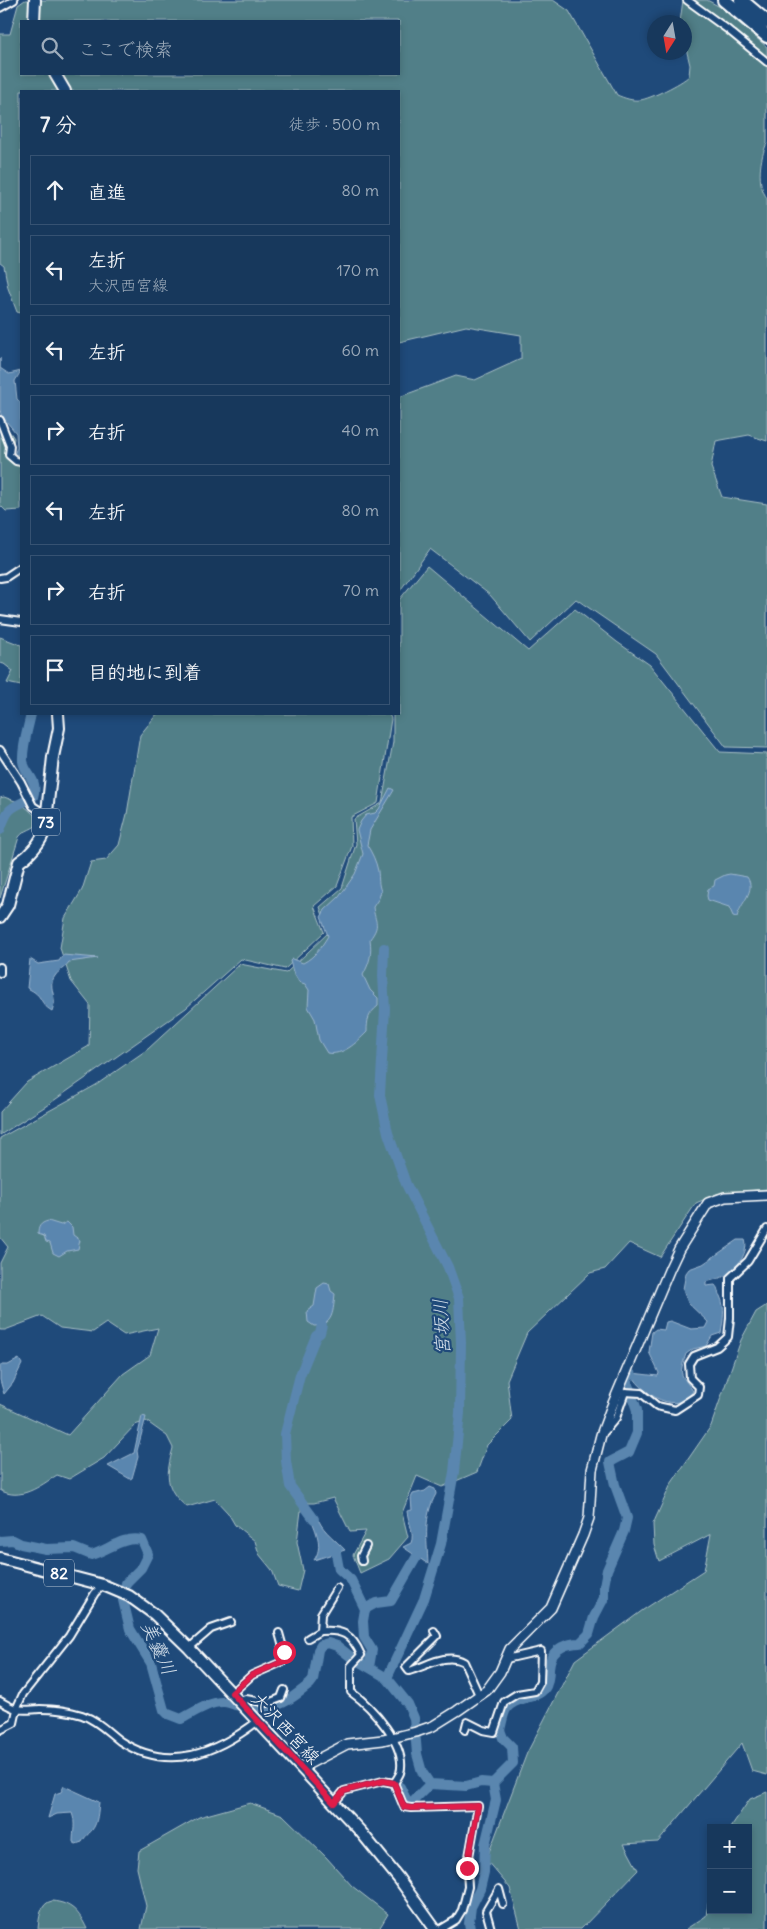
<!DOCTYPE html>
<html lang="ja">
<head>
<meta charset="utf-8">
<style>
  body { margin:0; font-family:Delius,"Klee One",sans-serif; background:#244365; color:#f1f3f6 }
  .controls { position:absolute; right:15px; bottom:15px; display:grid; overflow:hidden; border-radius:0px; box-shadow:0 2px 8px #0003 }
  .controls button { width:45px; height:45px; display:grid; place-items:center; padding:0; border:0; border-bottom:1px solid #365272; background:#17385c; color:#f1f3f6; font:25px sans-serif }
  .compass { position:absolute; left:647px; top:15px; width:45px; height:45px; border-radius:50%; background:#17385c; box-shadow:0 2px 8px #0003; rotate:191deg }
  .stop { position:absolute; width:15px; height:15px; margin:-11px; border:4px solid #e11d48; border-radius:50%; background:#fff }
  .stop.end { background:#e11d48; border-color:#fff; box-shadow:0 1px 5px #0008 }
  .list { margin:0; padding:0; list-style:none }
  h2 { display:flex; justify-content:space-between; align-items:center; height:65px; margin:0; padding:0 20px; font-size:21px }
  h2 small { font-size:16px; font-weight:400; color:#9eacbb }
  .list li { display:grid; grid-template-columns:32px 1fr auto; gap:15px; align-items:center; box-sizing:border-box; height:70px; margin:0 10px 10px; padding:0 10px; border:1px solid #365272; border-radius:0px }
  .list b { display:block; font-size:19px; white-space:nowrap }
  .list p { margin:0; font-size:16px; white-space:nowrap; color:#9eacbb }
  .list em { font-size:16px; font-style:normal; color:#9eacbb }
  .icon { flex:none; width:28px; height:28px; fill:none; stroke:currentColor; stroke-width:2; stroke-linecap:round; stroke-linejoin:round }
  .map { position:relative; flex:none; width:767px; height:1929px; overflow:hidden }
  .search { position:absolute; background:#17385c; box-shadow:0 2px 8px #0003; left:20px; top:20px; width:380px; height:55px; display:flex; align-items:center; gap:12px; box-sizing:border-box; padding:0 18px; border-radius:0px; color:#9eacbb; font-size:19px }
  .panel { position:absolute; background:#17385c; box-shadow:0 2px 8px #0003; left:20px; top:90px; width:380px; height:625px; border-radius:0px }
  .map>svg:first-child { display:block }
  .green { fill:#517f88; stroke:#a8bfc4; fill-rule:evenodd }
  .water { fill:#5a86af; stroke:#9cb6cf }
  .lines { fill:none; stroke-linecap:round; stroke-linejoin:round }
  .river { stroke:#5a86af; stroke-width:10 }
  .minor-casing { stroke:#fff; stroke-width:10 }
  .tertiary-casing { stroke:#fff; stroke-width:12 }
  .primary-casing { stroke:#fff; stroke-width:14 }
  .motorway-casing { stroke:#fff; stroke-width:16 }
  .minor { stroke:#1f4a7a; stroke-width:6 }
  .tertiary { stroke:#1f4a7a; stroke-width:9 }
  .primary { stroke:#1f4a7a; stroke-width:10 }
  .motorway { stroke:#1f4a7a; stroke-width:12 }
  .route { stroke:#e11d48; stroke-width:6 }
  .labels { text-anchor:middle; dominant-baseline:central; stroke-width:4.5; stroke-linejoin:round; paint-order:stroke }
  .shield { fill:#1f4a7a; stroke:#bcc9d7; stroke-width:1 }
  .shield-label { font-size:16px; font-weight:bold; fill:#fff }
  .street-label { font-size:18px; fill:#fff; stroke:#1f4a7a }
  .water-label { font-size:19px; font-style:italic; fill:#d6e1eb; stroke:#1f4a7a }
</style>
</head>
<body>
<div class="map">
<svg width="767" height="1929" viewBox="0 0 767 1929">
  <rect width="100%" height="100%" fill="#1f4a7a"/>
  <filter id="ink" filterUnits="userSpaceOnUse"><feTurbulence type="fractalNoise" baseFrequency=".02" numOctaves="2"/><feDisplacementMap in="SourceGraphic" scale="10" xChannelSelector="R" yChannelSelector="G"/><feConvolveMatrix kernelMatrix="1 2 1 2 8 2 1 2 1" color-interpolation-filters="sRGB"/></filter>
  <g filter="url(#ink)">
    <g class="green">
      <path d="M25 0H553L569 11 617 95C624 98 632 101 640 100 650 99 682 83 689 76L690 65 685 44 684 22H680L683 0H707L720 7 767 47V143C760 158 756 184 767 198V441L749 435 716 441 711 467 722 497 767 504V748L726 747 656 654 576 599 530 642 490 595 430 549 399 592V397L456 376 475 380 521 359V335L466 326 399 342V91H21V313L17 312 8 288 4 266 0 263V34H10L18 5ZM21 21H399V74H21Z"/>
      <polygon points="0,418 14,438 11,456 21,462 21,510 6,511 0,505"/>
      <path d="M427 566 528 651 575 609 617 642 650 665 720 752 767 754V1189L717 1194 696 1203 660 1257 629 1243 605 1269 590 1273 527 1333 507 1380 512 1420 487 1445 477 1472 442 1487 417 1476 402 1513 408 1537 389 1559 360 1573 353 1555 366 1531 350 1532 333 1498 314 1503H302L297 1542 303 1570 298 1591 278 1586 272 1570 259 1554 255 1541 235 1525 228 1513 215 1499 187 1507C164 1489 166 1474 173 1448L167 1436 146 1421 135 1425 104 1458 69 1479 57 1475C40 1486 20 1502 0 1490V1404L68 1435 123 1374 150 1355 158 1328 124 1335 106 1323 93 1332 60 1328 42 1316 5 1330H0V1263L8 1247 0 1237V1138L96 1085 148 1049 240 964 286 973 329 932 320 907 342 888 356 844 354 819 382 803 393 742V714H399V600Z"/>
      <polygon points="0,637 21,645 21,686 7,683 13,671 4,664 0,663"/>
      <polygon points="157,714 389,714 391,719 378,803 351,817 352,846 337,886 314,906 324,932 285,969 241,959 186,1008 46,1106 0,1135 0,1112 27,1082 89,1046 90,1005 71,981 60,948 65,918 82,890 91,862 106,860 119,845 127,814 140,735"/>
      <path d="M4 797 21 803 41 821C34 830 25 829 19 837L0 898V798Z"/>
      <polygon points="767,1305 767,1775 752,1771 742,1743 658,1842 624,1844 638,1870 581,1929 521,1929 510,1888 486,1860 527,1753 575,1660 643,1610 704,1570 711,1534 659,1561 654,1545 653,1524 671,1484 711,1426 741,1340 756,1312"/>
      <polygon points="767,1792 767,1929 686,1929 706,1916 711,1887 711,1910 748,1910 748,1828 730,1828 750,1799"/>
      <polygon points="250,1803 283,1815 326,1857 352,1886 388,1914 379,1929 141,1929 146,1906 137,1868 139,1851 199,1817"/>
      <path d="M52 1901C72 1903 79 1912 87 1929H38C39 1919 40 1903 52 1901Z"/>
    </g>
    <g class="water">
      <polygon points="0,358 0,368 9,374 21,371 15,381 17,399 21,403 21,456 14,454 17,448 16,433 1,415 0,408"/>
      <path d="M390 788 394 790 370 830 367 845C372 853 376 861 378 871 379 879 378 884 381 891L379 898 373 907C375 923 381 924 370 939 372 954 370 962 363 975L370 990 378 998V1006C368 1014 367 1020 367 1032 356 1043 343 1056 327 1053L319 1040 315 1019 308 1007 309 990 305 984 299 982 293 972 290 961 292 959 303 963C315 957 321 947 328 936L321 917 325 910 339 897 355 874 363 854 357 830 361 821 366 815 375 813 379 809Z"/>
      <path d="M730 874 747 877C757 891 740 903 737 917L733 916 729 907 708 900 707 896 708 889 714 886 715 880 725 875Z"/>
      <path d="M63 955 98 958 69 962C64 969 59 970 55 976 49 984 53 990 54 999 55 1003 53 1007 52 1011 38 1003 45 996 27 988L30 959 38 964 59 961Z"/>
      <path d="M48 1221 61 1225 67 1222 72 1227 73 1235 80 1240 78 1249 67 1251 59 1256 53 1253 50 1243 46 1242 44 1236 38 1234C38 1227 40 1223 48 1221Z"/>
      <path d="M738 1240H745C749 1251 738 1267 728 1274 723 1278 712 1280 706 1282V1286L715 1285C719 1289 717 1292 720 1296 726 1309 723 1319 721 1333L712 1336 706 1346 693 1349 686 1354C678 1377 681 1373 693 1391 677 1417 643 1394 632 1375V1373L658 1376 659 1373 649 1352 652 1332 656 1329 664 1330 666 1322 670 1321 691 1329 705 1328 708 1322 688 1303 683 1289 686 1273 689 1269 703 1264Z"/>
      <path d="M324 1283 329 1284 331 1291 335 1294C333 1310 334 1326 314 1326L308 1322 307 1311 314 1306 317 1288Z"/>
      <polygon points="19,1359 22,1364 13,1383 4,1394 0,1380 0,1365 8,1365"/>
      <polygon points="142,1416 146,1417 137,1451 138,1457 132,1478 130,1479 108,1466 134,1453"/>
      <path d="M430 1487 435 1489 436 1494C423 1517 427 1539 428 1564L403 1547 411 1543C415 1533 408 1522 407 1511L412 1510 411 1498 413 1494 425 1491Z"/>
      <path d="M314 1519 319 1521C324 1532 336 1540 345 1550L314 1560C323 1547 317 1534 312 1521Z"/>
      <path d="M64 1786 99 1802C98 1810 98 1823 92 1830 88 1835 86 1835 82 1842L76 1844 73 1842C73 1831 76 1824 72 1813L57 1814 48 1818 55 1794 61 1792Z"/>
    </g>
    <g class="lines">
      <g class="river">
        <path d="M0 830C9 805 10 809 33 797 39 778 25 776 23 761 22 746 28 729 31 714"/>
        <polyline points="384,948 383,976 385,1009 380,1095 388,1133 406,1184 448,1267 459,1298 461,1343 460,1413 454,1472 441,1544 424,1599 387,1678"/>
        <polyline points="314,1519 290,1486 286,1461 285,1434 300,1375 316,1336 320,1333 322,1325"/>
        <path d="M0 1541 13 1540 21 1544 46 1549 74 1548 91 1555C109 1550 122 1536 142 1540L148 1554 141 1568 126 1583 123 1600 130 1629 151 1663 164 1710 168 1714 181 1719C193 1713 210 1701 224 1702 228 1702 232 1704 235 1705 274 1711 281 1707 310 1684L313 1680 318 1650 321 1645 328 1643 337 1646 351 1657 387 1678 408 1704 414 1718 417 1754 422 1772 430 1784 466 1786 481 1782 493 1783 496 1800 485 1845 484 1872 480 1889 471 1907 469 1923 470 1929"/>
        <polyline points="336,1553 339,1569 351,1580 365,1609 363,1621 364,1637 372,1650 369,1667"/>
        <polyline points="365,1609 376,1603 391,1601 417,1556"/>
        <path d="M493 1783 513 1763 512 1747 503 1738 500 1730C502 1723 503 1713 507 1708 516 1696 536 1700 545 1688 550 1681 548 1670 550 1662 553 1648 568 1643 580 1643L589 1634 594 1617 604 1598V1586L607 1570 624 1531 627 1518 615 1485 610 1462 629 1452 637 1433V1410L627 1382 628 1376 632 1375"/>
        <polyline points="400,1787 407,1801 411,1803 430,1784"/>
      </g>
      <g class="minor-casing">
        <g id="minor">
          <polyline points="687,0 727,29 767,62"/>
          <polyline points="0,8 14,0"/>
          <polyline points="0,420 10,446 9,455 16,461 21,462"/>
          <polyline points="0,578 6,577 21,567"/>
          <polyline points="0,619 21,622"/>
          <polyline points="0,750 21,782 33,806 47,815"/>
          <polyline points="0,967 0,973"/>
          <polyline points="605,1431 616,1418 625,1392 641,1393 657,1406 675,1410 698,1395 699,1387 690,1378 689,1364 694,1356 717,1347 728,1337 730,1318 730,1278 748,1261 767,1229"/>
          <polyline points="362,1561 361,1556 366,1546"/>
          <path d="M434 1631 437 1636 406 1667 409 1671C427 1666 446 1652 464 1662L479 1695"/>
          <polyline points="308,1638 320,1631"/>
          <polyline points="189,1648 211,1629 231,1622"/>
          <polyline points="232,1693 252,1675 282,1662 284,1651 279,1633"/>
          <path d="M0 1701C5 1704 12 1708 17 1709 25 1711 33 1709 40 1709 54 1709 69 1711 82 1715 97 1720 108 1732 120 1741 169 1773 216 1753 258 1721"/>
          <polyline points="239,1701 246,1699 268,1703 281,1698 284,1690"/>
          <polyline points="0,1730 14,1723 18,1705 23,1694 69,1636 95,1593 103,1585"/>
          <polyline points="465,1730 467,1722 483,1730 494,1732 504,1702 517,1694 535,1691 540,1682 541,1651 506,1659"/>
          <polyline points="394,1783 404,1807 411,1808 478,1806 467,1868 468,1887 462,1910 456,1920 441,1929"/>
          <path d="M334 1803 344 1791 383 1781 394 1783C396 1780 399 1776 400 1773 408 1746 371 1706 351 1692V1666L361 1655C352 1634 342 1629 320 1631L321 1614 337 1588"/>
          <polyline points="491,1929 486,1911 499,1889 503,1904"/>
        </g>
      </g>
      <g class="tertiary-casing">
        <polyline id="tertiary" points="301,1768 347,1744 383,1740 416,1732 433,1726 457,1711 487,1690 500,1672 510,1649 551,1608 583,1535 589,1518 592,1470 601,1435 611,1408 670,1268 679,1249 708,1203 725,1197 767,1195"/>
      </g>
      <g class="primary-casing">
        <g id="primary">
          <polyline points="34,21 35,0"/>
          <polyline points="55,74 65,91"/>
          <path d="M0 917 8 905 19 862C30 855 41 842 45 830L53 757 59 728 58 714"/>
          <polyline points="0,1558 103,1585 129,1596 154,1614 189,1648 361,1832 399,1879 435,1929"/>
        </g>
      </g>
      <g class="motorway-casing">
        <g id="motorway">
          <polyline points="724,0 767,36"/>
          <polyline points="741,0 767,22"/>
        </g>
      </g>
      <use href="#minor" class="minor"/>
      <use href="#tertiary" class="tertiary"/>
      <use href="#primary" class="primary"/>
      <use href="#motorway" class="motorway"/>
    </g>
  </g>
  <g class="lines" filter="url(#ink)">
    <polyline class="route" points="284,1652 282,1662 252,1675 232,1693 334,1803 344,1791 383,1781 394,1783 404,1807 411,1808 478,1806 467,1868"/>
  </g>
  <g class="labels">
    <g class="shield">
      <rect x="32" y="808.5" width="28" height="27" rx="4"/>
      <rect x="44" y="1559.5" width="30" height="27" rx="4"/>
    </g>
    <g class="shield-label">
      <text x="46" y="822">73</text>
      <text x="59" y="1573">82</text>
    </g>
    <g class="street-label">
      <text transform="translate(286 1728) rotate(47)">大沢西宮線</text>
    </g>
    <g class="water-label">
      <text transform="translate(441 1327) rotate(-93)">宮坂川</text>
      <text transform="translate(159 1648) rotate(66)">美嚢川</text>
    </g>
  </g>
</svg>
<div class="controls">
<button>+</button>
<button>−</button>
</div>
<svg class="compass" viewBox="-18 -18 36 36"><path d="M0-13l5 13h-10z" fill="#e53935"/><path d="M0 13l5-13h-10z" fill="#9eacbb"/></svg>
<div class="stop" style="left:284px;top:1652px"></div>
<div class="stop end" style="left:467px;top:1868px"></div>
<div class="search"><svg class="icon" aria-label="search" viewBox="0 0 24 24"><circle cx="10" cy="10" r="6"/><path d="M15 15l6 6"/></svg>ここで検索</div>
<section class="panel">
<h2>7 分<small>徒歩 · 500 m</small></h2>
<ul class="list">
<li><svg class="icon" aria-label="ahead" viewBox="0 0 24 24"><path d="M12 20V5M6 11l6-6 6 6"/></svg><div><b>直進</b></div><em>80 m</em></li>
<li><svg class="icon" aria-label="left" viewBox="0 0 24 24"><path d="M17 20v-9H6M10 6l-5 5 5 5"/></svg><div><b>左折</b><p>大沢西宮線</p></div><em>170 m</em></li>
<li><svg class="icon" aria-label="left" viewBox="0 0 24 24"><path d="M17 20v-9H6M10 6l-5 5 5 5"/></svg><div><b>左折</b></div><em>60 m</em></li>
<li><svg class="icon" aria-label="right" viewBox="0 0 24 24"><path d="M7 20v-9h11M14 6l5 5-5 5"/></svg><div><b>右折</b></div><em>40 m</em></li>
<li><svg class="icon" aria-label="left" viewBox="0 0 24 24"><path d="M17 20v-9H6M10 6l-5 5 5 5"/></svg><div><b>左折</b></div><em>80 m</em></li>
<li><svg class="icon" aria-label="right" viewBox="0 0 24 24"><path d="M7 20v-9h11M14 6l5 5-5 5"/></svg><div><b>右折</b></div><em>70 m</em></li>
<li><svg class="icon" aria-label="arrive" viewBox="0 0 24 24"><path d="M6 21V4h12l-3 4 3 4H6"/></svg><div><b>目的地に到着</b></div></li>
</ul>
</section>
</div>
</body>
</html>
